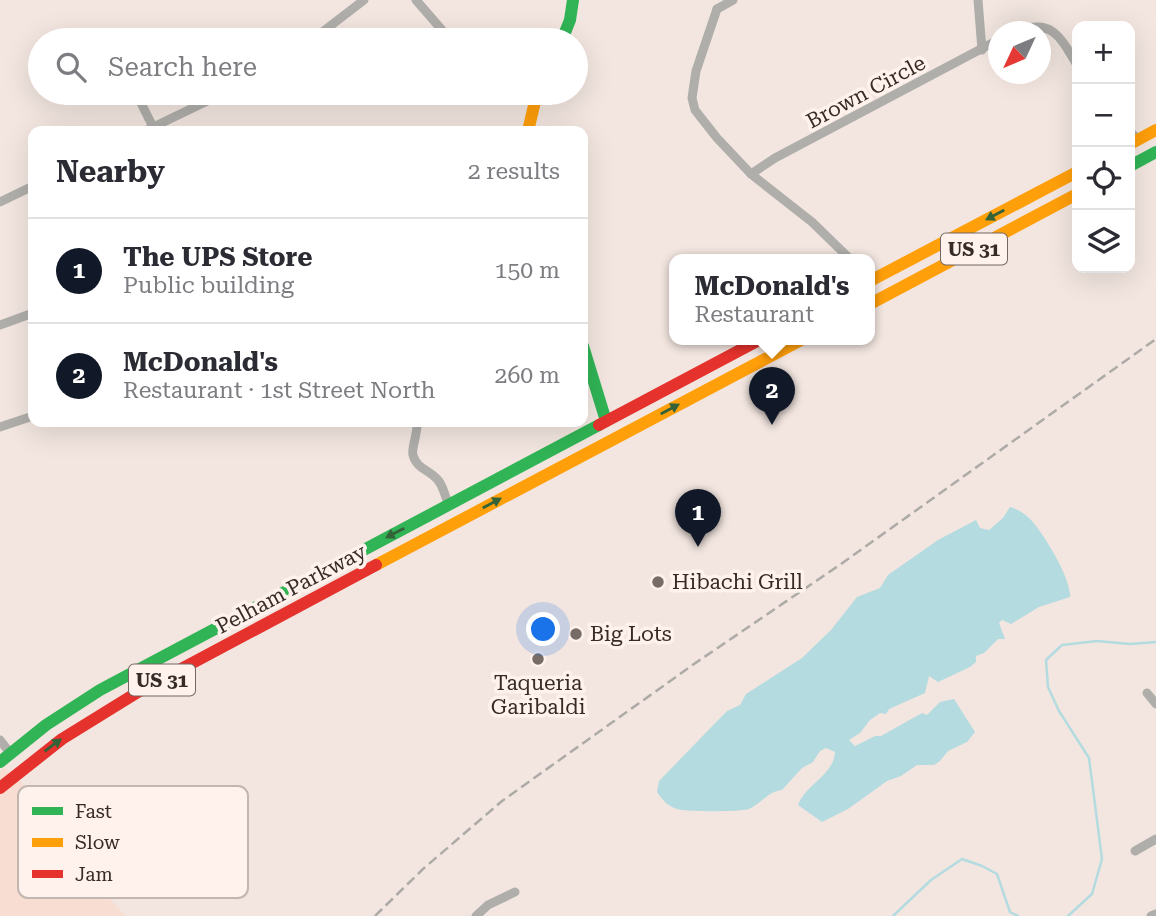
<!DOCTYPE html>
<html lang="en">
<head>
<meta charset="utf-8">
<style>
  body { margin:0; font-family:"Roboto Serif",serif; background:#f7f7f7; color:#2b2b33 }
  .controls { position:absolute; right:21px; top:21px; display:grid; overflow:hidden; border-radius:14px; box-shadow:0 7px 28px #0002 }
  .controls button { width:63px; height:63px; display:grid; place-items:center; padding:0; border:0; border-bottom:2px solid #e1e1e2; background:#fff; color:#2b2b33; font:35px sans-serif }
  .compass { position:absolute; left:988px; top:21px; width:63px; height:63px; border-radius:50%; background:#fff; box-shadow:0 7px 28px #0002; rotate:226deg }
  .you { position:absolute; left:544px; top:630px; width:24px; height:24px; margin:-18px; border:5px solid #fff; border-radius:50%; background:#1a73e8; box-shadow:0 0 0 10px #1a73e833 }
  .badge { display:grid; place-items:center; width:46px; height:46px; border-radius:50%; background:#111827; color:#fff; font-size:23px; font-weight:700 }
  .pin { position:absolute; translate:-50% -58px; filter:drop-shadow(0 2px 4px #0008) }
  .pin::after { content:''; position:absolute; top:37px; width:24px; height:21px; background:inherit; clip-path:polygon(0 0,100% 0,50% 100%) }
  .popup { position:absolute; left:669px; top:254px; width:206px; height:91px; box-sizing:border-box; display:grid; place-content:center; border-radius:14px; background:#fff; filter:drop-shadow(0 2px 5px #0005); font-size:23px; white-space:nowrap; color:#7c7c81 }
  .popup b { font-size:26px; color:#2b2b33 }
  .popup::after { content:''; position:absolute; left:50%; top:100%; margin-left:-14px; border:14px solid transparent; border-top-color:#fff }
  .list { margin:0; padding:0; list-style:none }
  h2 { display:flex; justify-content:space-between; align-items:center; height:91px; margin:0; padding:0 28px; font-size:30px }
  h2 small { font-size:23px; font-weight:400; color:#7c7c81 }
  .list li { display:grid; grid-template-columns:46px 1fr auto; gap:21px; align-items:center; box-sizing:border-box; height:105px; padding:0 28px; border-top:2px solid #e1e1e2 }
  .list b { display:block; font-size:26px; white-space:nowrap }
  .list p { margin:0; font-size:23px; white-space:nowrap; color:#7c7c81 }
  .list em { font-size:23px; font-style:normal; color:#7c7c81 }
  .icon { flex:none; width:38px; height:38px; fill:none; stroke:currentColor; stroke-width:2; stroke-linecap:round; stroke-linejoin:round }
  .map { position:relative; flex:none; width:1156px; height:916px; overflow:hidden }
  .search { position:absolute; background:#fff; box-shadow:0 7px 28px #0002; left:28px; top:28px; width:560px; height:77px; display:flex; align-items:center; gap:18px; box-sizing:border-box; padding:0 24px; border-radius:38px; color:#7c7c81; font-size:26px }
  .panel { position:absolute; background:#fff; box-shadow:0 7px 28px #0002; left:28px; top:126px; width:560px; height:301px; border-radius:14px }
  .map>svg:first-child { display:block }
  .built { fill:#f8ddd2 }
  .water { fill:#b3dbe0 }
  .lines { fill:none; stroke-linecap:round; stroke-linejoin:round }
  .stream { stroke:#b3dbe0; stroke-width:2.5 }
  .street { stroke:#afaeaa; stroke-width:9 }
  .fast { stroke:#30b455; stroke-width:12 }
  .slow { stroke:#ff9f0a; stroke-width:12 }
  .jam { stroke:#e5322d; stroke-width:12 }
  .rail { stroke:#adaaa7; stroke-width:2.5; stroke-dasharray:10 5; stroke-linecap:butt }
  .oneway { fill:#346239 }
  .poi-dot { fill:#786c67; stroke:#fff2ed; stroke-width:2.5 }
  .labels { text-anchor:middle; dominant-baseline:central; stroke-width:7; stroke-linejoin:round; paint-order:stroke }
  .shield { fill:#fff2ed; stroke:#726762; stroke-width:2 }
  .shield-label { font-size:19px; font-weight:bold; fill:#362b26 }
  .street-label { font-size:21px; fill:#362b26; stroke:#fff2ed }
  .poi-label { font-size:21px; fill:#362b26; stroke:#fff2ed; text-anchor:start }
  .key { fill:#fff2ed; stroke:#c3b6b1; stroke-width:2 }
  .key-label { font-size:19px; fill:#362b26 }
</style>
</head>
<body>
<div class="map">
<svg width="1156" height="916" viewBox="0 0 1156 916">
  <rect width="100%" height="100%" fill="#f3e6e0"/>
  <polygon class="built" points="4,768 21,782 117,885 107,896 126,916 0,916 0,772"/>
  <path class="water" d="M1010 507C1017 509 1024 513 1029 518 1042 530 1072 580 1070 597L1039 607 1011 624 1002 620 999 623 1005 639H998L984 653 976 656V662L970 667 938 682 929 676 925 693 889 709 886 714 880 713 870 720 860 733 849 740 855 746 875 736H881L922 713 927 715 940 702 954 699 975 732 967 742 948 751 940 761 934 765H917L901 776 887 781 848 809 822 822 798 805C805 785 834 775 835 752L826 748 820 751 813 762 802 768 782 790C768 791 761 804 749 809 742 812 684 812 677 809 668 806 662 800 657 792L659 781 727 711 740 705 746 694 802 658 831 630 857 597 880 588 888 575 938 540 976 520 980 528 989 530 1003 518Z"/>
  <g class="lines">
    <g class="stream">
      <polyline points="893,916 931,880 962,859 982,866 997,874 1010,912 1018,916"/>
      <polyline points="1068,916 1092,894 1102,859 1089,758 1059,711 1048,687 1046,660 1062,645 1097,641 1130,644 1156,642"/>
    </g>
    <g class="street">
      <polyline points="416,0 442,30 443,40"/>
      <polyline points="978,0 982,50"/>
      <polyline points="717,9 696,71 692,98 695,110 717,138 751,174 812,222 850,259"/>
      <polyline points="717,9 733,0"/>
      <path d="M1017 32C1052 17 1061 38 1077 65"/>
      <polyline points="312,40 364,0"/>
      <polyline points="136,93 153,127"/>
      <polyline points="145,131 224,93"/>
      <polyline points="1130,131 1138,140"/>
      <polyline points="751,174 775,158 998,40"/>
      <polyline points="0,202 33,186"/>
      <polyline points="0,325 33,313"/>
      <path d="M417 422C418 433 411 449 413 455 416 468 429 470 437 479 444 486 444 496 449 504"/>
      <polyline points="0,427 33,416"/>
      <polyline points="1147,693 1156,704"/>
      <polyline points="0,740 10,753"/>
      <polyline points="1135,851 1156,839"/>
      <polyline points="476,916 488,905 515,892"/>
      <polyline points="1151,916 1156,914"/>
    </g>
    <g class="fast">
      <polyline points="562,40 570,20 573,0"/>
      <polyline points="1130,166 1156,152"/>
      <polyline points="583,346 606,421"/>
      <polyline points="0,762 46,725 100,690 599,425"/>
    </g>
    <g class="slow">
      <polyline points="528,131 537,93"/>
      <polyline points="1130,144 1156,130"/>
      <polyline points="870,281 1077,172"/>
      <polyline points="870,304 1077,194"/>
      <polyline points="376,565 803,339"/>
    </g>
    <g class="jam">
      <polyline points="599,425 761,339"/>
      <polyline points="0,788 62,739 138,692 376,565"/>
    </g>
    <polyline class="rail" points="375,916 423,869 502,801 694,664 841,564 1156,339"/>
  </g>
  <defs><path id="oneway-solid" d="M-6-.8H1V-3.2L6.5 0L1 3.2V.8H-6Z" transform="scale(1.75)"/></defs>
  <g class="oneway">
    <use href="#oneway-solid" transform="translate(995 215) rotate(152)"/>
    <use href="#oneway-solid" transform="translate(670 409) rotate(-28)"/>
    <use href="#oneway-solid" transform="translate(492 503) rotate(-28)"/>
    <use href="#oneway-solid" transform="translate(395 533) rotate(153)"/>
    <use href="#oneway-solid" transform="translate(53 745) rotate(-37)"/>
  </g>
  <g class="poi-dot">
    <circle cx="658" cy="582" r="7"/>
    <circle cx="576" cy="634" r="7"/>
    <circle cx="538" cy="659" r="7"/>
  </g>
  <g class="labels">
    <g class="shield">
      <rect x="941" y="233.5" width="66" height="31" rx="5"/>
      <rect x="129" y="664.5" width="66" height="31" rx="5"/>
    </g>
    <g class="shield-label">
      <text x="974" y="249">US 31</text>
      <text x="162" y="680">US 31</text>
    </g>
    <g class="street-label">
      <text transform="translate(866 92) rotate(-28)">Brown Circle</text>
      <text transform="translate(291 589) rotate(-28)">Pelham Parkway</text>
    </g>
    <g class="poi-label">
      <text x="672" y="582">Hibachi Grill</text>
      <text x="590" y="634">Big Lots</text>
      <text x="538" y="683" text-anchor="middle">Taqueria<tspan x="538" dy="24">Garibaldi</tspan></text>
    </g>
  </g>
  <rect x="18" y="786" width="230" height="112" rx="10" class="key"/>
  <rect x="32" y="807" width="31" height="8" fill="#30b455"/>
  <rect x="32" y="838" width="31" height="9" fill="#ff9f0a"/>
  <rect x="32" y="870" width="31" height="8" fill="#e5322d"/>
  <g class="key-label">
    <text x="75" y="818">Fast</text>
    <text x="75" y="849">Slow</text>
    <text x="75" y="881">Jam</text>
  </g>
</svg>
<div class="controls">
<button>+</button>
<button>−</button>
<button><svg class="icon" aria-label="locate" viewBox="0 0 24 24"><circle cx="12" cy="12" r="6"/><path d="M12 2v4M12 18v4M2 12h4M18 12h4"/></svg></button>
<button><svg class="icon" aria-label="layers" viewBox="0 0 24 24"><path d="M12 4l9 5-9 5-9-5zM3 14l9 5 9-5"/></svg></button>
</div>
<svg class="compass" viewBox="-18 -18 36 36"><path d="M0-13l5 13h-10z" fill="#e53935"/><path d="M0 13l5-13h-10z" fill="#7c7c81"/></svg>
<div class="you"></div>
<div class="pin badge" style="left:698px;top:547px">1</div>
<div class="pin badge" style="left:772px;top:425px">2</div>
<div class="popup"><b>McDonald's</b>Restaurant</div>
<div class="search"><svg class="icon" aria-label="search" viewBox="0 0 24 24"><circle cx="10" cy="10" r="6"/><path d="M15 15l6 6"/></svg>Search here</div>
<section class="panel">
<h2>Nearby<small>2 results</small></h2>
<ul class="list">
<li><span class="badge">1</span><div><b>The UPS Store</b><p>Public building</p></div><em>150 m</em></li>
<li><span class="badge">2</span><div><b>McDonald's</b><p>Restaurant · 1st Street North</p></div><em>260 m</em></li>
</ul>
</section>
</div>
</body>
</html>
